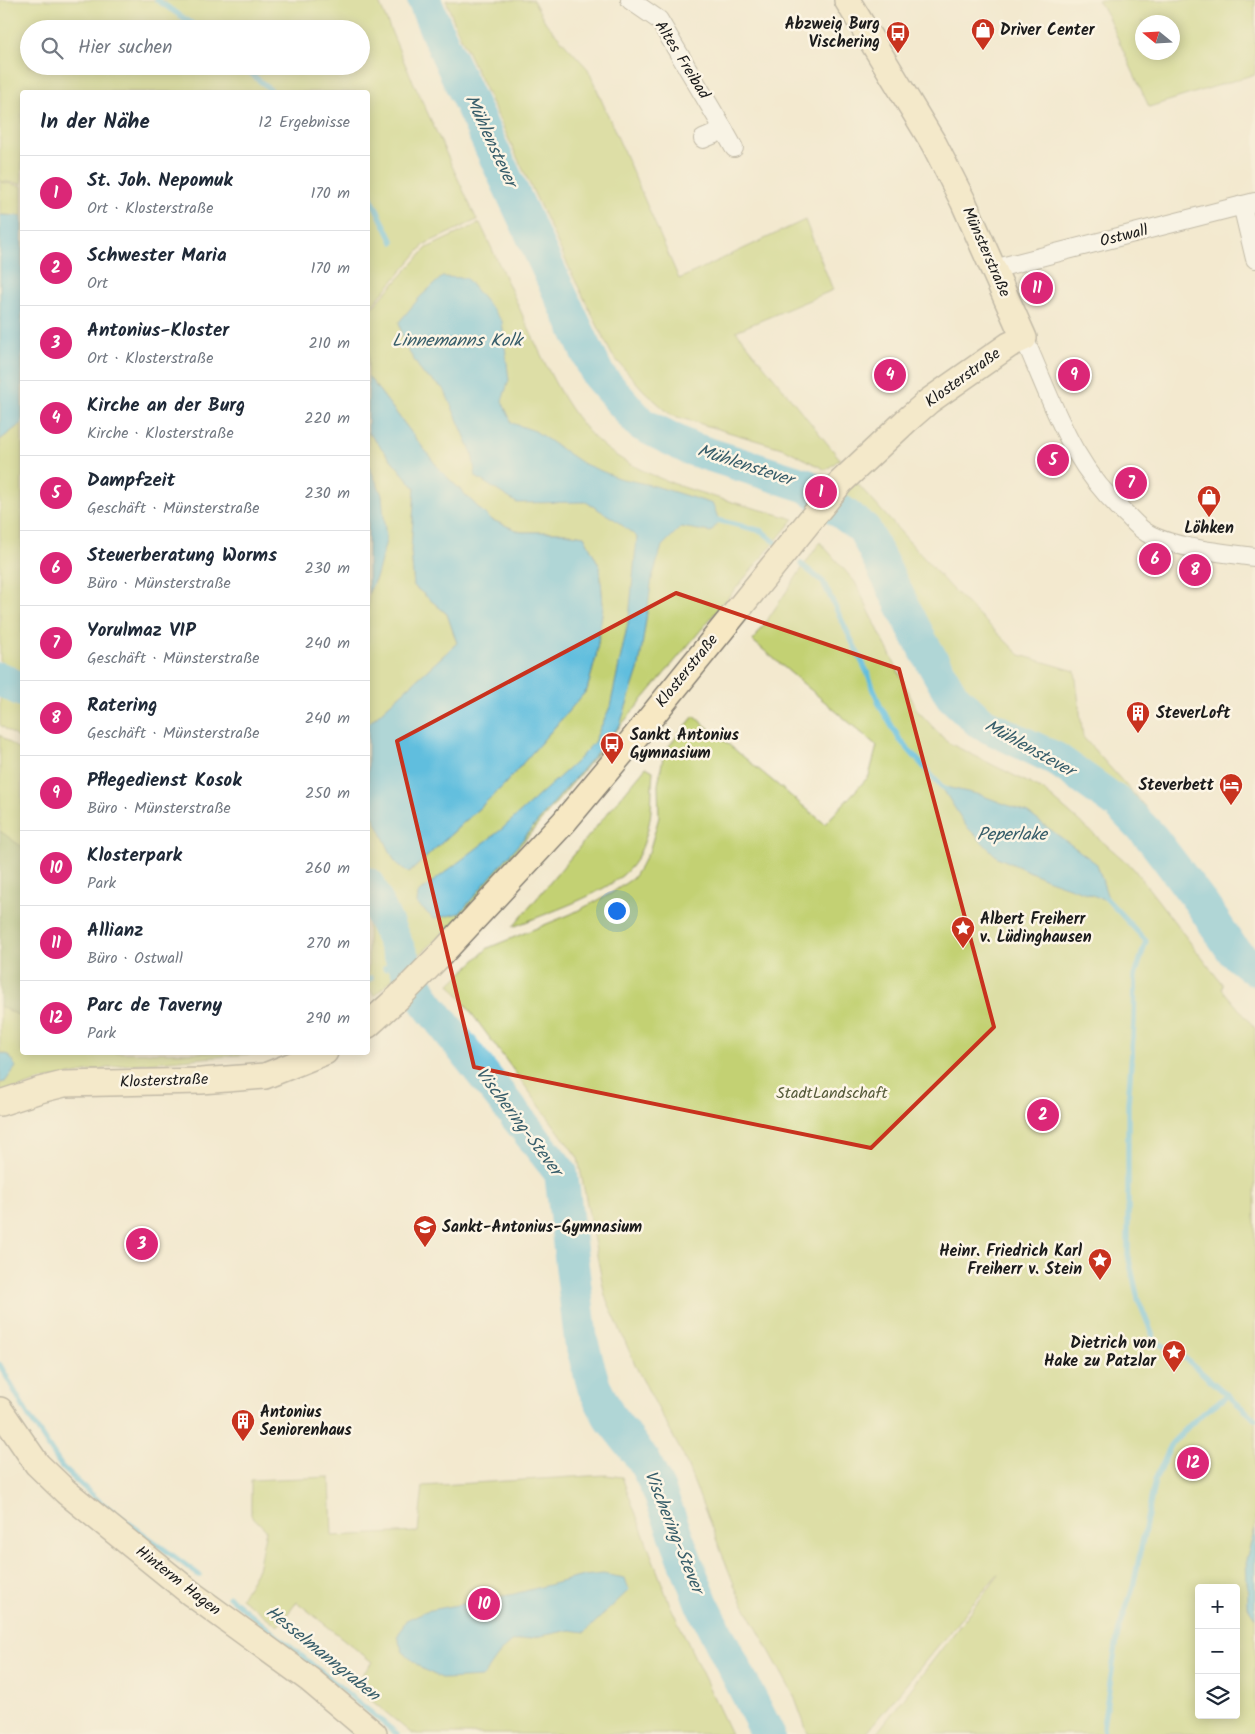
<!DOCTYPE html>
<html lang="de">
<head>
<meta charset="utf-8">
<style>
  body { margin:0; font-family:Kalam,sans-serif; background:#f6f6f7; color:#1f2937 }
  .controls { position:absolute; right:15px; bottom:15px; display:grid; overflow:hidden; border-radius:5px; box-shadow:0 2px 12px #0003 }
  .controls button { width:45px; height:45px; display:grid; place-items:center; padding:0; border:0; border-bottom:1px solid #e0e1e3; background:#fff; color:#1f2937; font:25px sans-serif }
  .compass { position:absolute; left:1135px; top:15px; width:45px; height:45px; border-radius:50%; background:#fff; box-shadow:0 2px 12px #0003; rotate:288deg }
  .you { position:absolute; left:616px; top:910px; width:18px; height:18px; margin:-12px; border:4px solid #fff; border-radius:50%; background:#1a73e8; box-shadow:0 0 0 8px #1a73e833 }
  .badge { display:grid; place-items:center; width:32px; height:32px; border-radius:50%; background:#db2777; color:#fff; font-size:16px; font-weight:700 }
  .pin { position:absolute; translate:-50% -50%; border:2px solid #fff; box-shadow:0 1px 5px #0006 }
  .list { margin:0; padding:0; list-style:none }
  h2 { display:flex; justify-content:space-between; align-items:center; height:65px; margin:0; padding:0 20px; font-size:21px }
  h2 small { font-size:16px; font-weight:400; color:#747a83 }
  .list li { display:grid; grid-template-columns:32px 1fr auto; gap:15px; align-items:center; box-sizing:border-box; height:75px; padding:0 20px; border-top:1px solid #e0e1e3 }
  .list b { display:block; font-size:19px; white-space:nowrap }
  .list p { margin:0; font-size:16px; white-space:nowrap; color:#747a83 }
  .list em { font-size:16px; font-style:normal; color:#747a83 }
  .icon { flex:none; width:28px; height:28px; fill:none; stroke:currentColor; stroke-width:2; stroke-linecap:round; stroke-linejoin:round }
  .map { position:relative; flex:none; width:1255px; height:1734px; overflow:hidden }
  .search { position:absolute; background:#fff; box-shadow:0 2px 12px #0003; left:20px; top:20px; width:350px; height:55px; display:flex; align-items:center; gap:12px; box-sizing:border-box; padding:0 18px; border-radius:28px; color:#747a83; font-size:19px }
  .panel { position:absolute; background:#fff; box-shadow:0 2px 12px #0003; left:20px; top:90px; width:350px; height:965px; border-radius:5px }
  .map>svg:first-child { display:block }
  .green { fill:#c3d173; stroke:#707648; fill-rule:evenodd }
  .forest { fill:#9ab365; stroke:#5b6840 }
  .water { fill:#60bede; stroke:#3e6d7d }
  .lines { fill:none; stroke-linecap:round; stroke-linejoin:round }
  .stream { stroke:#60bede; stroke-width:5.5 }
  .river { stroke:#60bede; stroke-width:34 }
  .street-casing { stroke:#888276; stroke-width:20 }
  .secondary-casing { stroke:#888276; stroke-width:28 }
  .street { stroke:#fff; stroke-width:18 }
  .secondary { stroke:#f7e8c3; stroke-width:25 }
  .marked { fill:none; stroke:#c8321e; stroke-width:4; stroke-linejoin:round }
  .labels { text-anchor:middle; dominant-baseline:central; stroke-width:5; stroke-linejoin:round; paint-order:stroke }
  .poi-label { font-size:16px; font-weight:bold; fill:#1c1c1c; stroke:#fcf5e5; text-anchor:start }
  .street-label { font-size:16px; fill:#1c1c1c; stroke:#fcf5e5 }
  .park-label { font-size:16px; fill:#565b3a; stroke:#fcf5e5 }
  .water-label { font-size:18px; font-style:italic; fill:#375d6a; stroke:#fcf5e5 }
</style>
</head>
<body>
<div class="map">
<svg width="1255" height="1734" viewBox="0 0 1255 1734">
  <rect width="100%" height="100%" fill="#fcf5e5"/>
  <filter id="ink" filterUnits="userSpaceOnUse"><feTurbulence type="fractalNoise" baseFrequency=".02" numOctaves="2"/><feDisplacementMap in="SourceGraphic" scale="10" xChannelSelector="R" yChannelSelector="G"/><feConvolveMatrix kernelMatrix="1 2 1 2 8 2 1 2 1" color-interpolation-filters="sRGB"/></filter>
  <filter id="wash" filterUnits="userSpaceOnUse"><feTurbulence type="fractalNoise" baseFrequency=".0096" numOctaves="4" result="noise"/><feDisplacementMap in="SourceGraphic" scale="20" xChannelSelector="R" yChannelSelector="G"/><feGaussianBlur stdDeviation="1.12" result="paint"/><feColorMatrix in="noise" values="0 0 0 0 0 0 0 0 0 0 0 0 0 0 0 0 0 1.4 0 .05"/><feComposite in="paint" operator="in"/></filter>
  <g filter="url(#wash)">
    <rect width="100%" height="100%" fill="#f3e9cf"/>
    <g class="green">
      <path d="M0 0H378L405 64 477 220 425 244 368 310V92H22V184L0 181ZM29 29H361V66H29Z"/>
      <polygon points="446,0 533,0 546,23 588,69 679,279 805,220 833,290 736,331 840,459 826,470 785,449 671,415 644,391 612,355 573,276 456,27"/>
      <path d="M1098 0H1255V74L1149 107 1108 17ZM1142 22H1172V52H1142Z"/>
      <polygon points="0,182 22,186 22,216 0,215"/>
      <path d="M480 223C495 256 511 289 526 323 550 373 572 430 623 460 671 489 739 503 794 519L457 921 374 996 368 986V805L409 873 502 787 587 690 596 657 603 606 600 567 584 536 558 532H521L490 519 440 470 368 376V312L427 248Z"/>
      <polygon points="22,423 22,741 0,725 0,440"/>
      <polygon points="368,432 415,488 411,551 414,586 447,614 457,643 368,724 368,594 377,575 382,495 368,464"/>
      <polygon points="856,482 949,586 1020,655 1075,671 1083,737 1148,810 1087,765 991,719 958,688 872,521 843,496"/>
      <path d="M820 542 855 582 917 710 947 742 1043 790 1133 868 1223 985 1222 989 1255 1028V1529L1254 1531 1248 1607 1255 1618V1734H876L999 1575 996 1576 865 1734H808L794 1696 737 1592 683 1455 638 1371 605 1296 578 1158 450 984 488 948 571 914 610 894 633 878 649 852 659 817 658 785 664 752 694 716 825 824 869 776 877 746 753 641ZM1199 1588H1236V1715H1199Z"/>
      <polygon points="0,735 22,752 22,847 0,831"/>
      <path d="M646 767 653 771C651 789 653 810 648 828 645 842 639 858 629 869 607 894 544 914 513 927Z"/>
      <polygon points="0,1006 22,1017 22,1052 261,1053 122,1065 39,1081 0,1095 0,1083 5,1082 9,1055 0,1053"/>
      <polygon points="606,1475 622,1477 670,1605 731,1734 412,1734 354,1686 372,1662 297,1602 278,1626 241,1598 258,1569 266,1530 251,1515 251,1480 330,1477 332,1536 418,1532 423,1486"/>
    </g>
    <polygon class="forest" points="0,831 22,847 22,1017 0,1006"/>
    <g class="water">
      <polygon points="0,215 22,216 22,423 0,440"/>
      <polygon points="442,277 466,278 502,321 509,380 502,401 512,423 535,431 582,463 618,478 655,486 713,504 719,521 711,532 681,527 662,546 652,578 639,667 620,725 460,913 434,919 417,904 418,893 502,829 577,761 594,742 610,707 629,618 637,537 614,519 586,502 517,503 476,477 472,453 444,389 423,374 404,344 399,322 420,297"/>
      <polygon points="368,376 440,470 490,519 521,532 558,532 584,536 600,567 603,606 596,657 587,690 502,787 409,873 395,862 368,805 368,724 457,643 447,614 414,586 411,551 415,488 368,432"/>
      <polygon points="368,464 382,495 386,541 377,575 368,594"/>
      <polygon points="941,786 981,795 1028,813 1097,864 1109,901 1046,879 997,857 966,826"/>
      <polygon points="0,1053 9,1055 16,1067 5,1082 0,1083"/>
      <polygon points="1255,1529 1255,1618 1248,1607 1246,1559"/>
      <polygon points="603,1574 625,1578 629,1590 585,1632 570,1630 511,1642 503,1649 483,1677 444,1679 422,1669 403,1652 397,1637 406,1620 426,1611 514,1594 583,1576"/>
    </g>
    <g class="lines">
      <g class="stream">
        <polyline points="157,0 200,29"/>
        <polyline points="242,66 273,92"/>
        <polyline points="368,192 393,242"/>
        <polyline points="713,519 762,531 776,543"/>
        <polyline points="801,564 823,582 868,674 880,706 900,740 941,786 946,789"/>
        <polyline points="1105,897 1146,941 1135,976 1134,1022 1128,1104 1128,1255 1138,1299 1155,1341 1186,1359 1255,1419"/>
        <polyline points="385,968 401,955"/>
        <polyline points="368,980 371,978"/>
        <polyline points="0,1365 28,1415 62,1467 100,1502 199,1575"/>
        <polyline points="229,1597 397,1734"/>
        <polyline points="1104,1734 1103,1726 1118,1633 1133,1587 1155,1480 1172,1443 1198,1417 1228,1395"/>
      </g>
      <g class="river">
        <polyline points="424,0 438,34 598,375 641,424 689,448 807,486 864,529 920,640 952,696 981,723 1056,759 1119,804 1152,838 1199,900 1234,952 1255,969"/>
        <polyline points="0,679 22,690"/>
        <polyline points="368,884 411,977 426,1002 561,1173 581,1341 594,1387 609,1416 644,1461 659,1491 702,1604 768,1734"/>
      </g>
    </g>
  </g>
  <g filter="url(#ink)">
    <g class="lines">
      <g class="street-casing">
        <g id="street">
          <polyline points="630,0 659,20 724,130 703,139"/>
          <polyline points="724,130 734,148"/>
          <polyline points="1242,205 1255,259"/>
          <polyline points="993,271 1005,266 1255,202"/>
          <path d="M1024 338C1054 405 1070 464 1127 515 1133 521 1140 529 1147 533 1172 548 1225 553 1255 557"/>
        </g>
      </g>
      <g class="secondary-casing">
        <g id="secondary">
          <polyline points="368,1025 399,997 444,951 564,822 631,742 841,482 906,421 929,401 1009,345 1024,338 963,201 934,144 847,0"/>
          <polyline points="0,1103 40,1090 64,1084 201,1081 265,1076 325,1052"/>
          <polyline points="0,1410 37,1464 66,1492 192,1594 310,1680 374,1734"/>
        </g>
      </g>
      <use href="#street" class="street"/>
      <use href="#secondary" class="secondary"/>
    </g>
  </g>
  <path d="M0 0H1255V1734H0ZM676 593 899 669 994 1027 871 1148 474 1067 397 741Z" fill="#f3e9cf" fill-opacity=".55" fill-rule="evenodd"/>
  <path class="marked" d="M676 593 899 669 994 1027 871 1148 474 1067 397 741Z"/>
  <defs>
    <g id="shop-pin" transform="scale(1.25)"><path d="M0 17L-7.5 6A9.5 9.5 0 1 1 7.5 6Z" fill="#c8321e" stroke="#fcf5e5"/><path d="M-5-2.5h2.3a2.7 3.5 0 0 1 5.4 0H5L5.5 6h-11ZM-1.5-2.5h3a1.5 2.3 0 0 0-3 0Z" fill="#fff"/></g>
    <g id="bus-pin" transform="scale(1.25)"><path d="M0 17L-7.5 6A9.5 9.5 0 1 1 7.5 6Z" fill="#c8321e" stroke="#fcf5e5"/><path d="M-5-6H5V4H4V6H2V4H-2V6H-4V4H-5ZM-3.5-4V0h7V-4ZM-3.5 1.2v1.5H-2V1.2ZM2 1.2v1.5H3.5V1.2Z" fill="#fff"/></g>
    <g id="building-pin" transform="scale(1.25)"><path d="M0 17L-7.5 6A9.5 9.5 0 1 1 7.5 6Z" fill="#c8321e" stroke="#fcf5e5"/><path d="M-4-6H4V6H1V3H-1V6H-4ZM-2.5-4.3h1.7v1.8h-1.7ZM.8-4.3h1.7v1.8H.8ZM-2.5-1h1.7V.8h-1.7ZM.8-1h1.7V.8H.8Z" fill="#fff"/></g>
    <g id="hotel-pin" transform="scale(1.25)"><path d="M0 17L-7.5 6A9.5 9.5 0 1 1 7.5 6Z" fill="#c8321e" stroke="#fcf5e5"/><path d="M-6-4.5h1.5V1H6V5H4.5V3h-9V5H-6ZM-4 0a1.8 1.8 0 1 1 3.6 0ZM.5 0V-2.5h3Q6-2.5 6 0Z" fill="#fff"/></g>
    <g id="sight-pin" transform="scale(1.25)"><path d="M0 17L-7.5 6A9.5 9.5 0 1 1 7.5 6Z" fill="#c8321e" stroke="#fcf5e5"/><path d="M0-6L1.8-2.2L6-1.7L2.9 1.2L3.7 5.4L0 3.3L-3.7 5.4L-2.9 1.2L-6-1.7L-1.8-2.2Z" fill="#fff"/></g>
    <g id="school-pin" transform="scale(1.25)"><path d="M0 17L-7.5 6A9.5 9.5 0 1 1 7.5 6Z" fill="#c8321e" stroke="#fcf5e5"/><path d="M0-5L7-2L0 1L-7-2ZM-4 1L0 2.5L4 1V4Q0 6-4 4Z" fill="#fff"/></g>
  </defs>
  <g fill-rule="evenodd">
    <use href="#shop-pin" x="983" y="30"/>
    <use href="#bus-pin" x="898" y="33"/>
    <use href="#shop-pin" x="1209" y="497"/>
    <use href="#building-pin" x="1138" y="713"/>
    <use href="#bus-pin" x="612" y="744"/>
    <use href="#hotel-pin" x="1231" y="785"/>
    <use href="#sight-pin" x="963" y="928"/>
    <use href="#school-pin" x="425" y="1227"/>
    <use href="#sight-pin" x="1100" y="1260"/>
    <use href="#sight-pin" x="1174" y="1352"/>
    <use href="#building-pin" x="243" y="1421"/>
  </g>
  <g class="labels">
    <g class="poi-label">
      <text x="880" y="24" text-anchor="end">Abzweig Burg<tspan x="880" dy="18">Vischering</tspan></text>
      <text x="1000" y="30">Driver Center</text>
      <text x="1209" y="528" text-anchor="middle">Löhken</text>
      <text x="1156" y="713">SteverLoft</text>
      <text x="630" y="735">Sankt Antonius<tspan x="630" dy="18">Gymnasium</tspan></text>
      <text x="1214" y="785" text-anchor="end">Steverbett</text>
      <text x="980" y="919">Albert Freiherr<tspan x="980" dy="18">v. Lüdinghausen</tspan></text>
      <text x="442" y="1227">Sankt-Antonius-Gymnasium</text>
      <text x="1082" y="1251" text-anchor="end">Heinr. Friedrich Karl<tspan x="1082" dy="18">Freiherr v. Stein</tspan></text>
      <text x="1156" y="1343" text-anchor="end">Dietrich von<tspan x="1156" dy="18">Hake zu Patzlar</tspan></text>
      <text x="260" y="1412">Antonius<tspan x="260" dy="18">Seniorenhaus</tspan></text>
    </g>
    <g class="street-label">
      <text transform="translate(682 60) rotate(58)">Altes Freibad</text>
      <text transform="translate(1124 236) rotate(-14)">Ostwall</text>
      <text transform="translate(986 252) rotate(66)">Münsterstraße</text>
      <text transform="translate(963 378) rotate(-36)">Klosterstraße</text>
      <text transform="translate(687 671) rotate(-51)">Klosterstraße</text>
      <text transform="translate(164 1081) rotate(-2)">Klosterstraße</text>
      <text transform="translate(178 1581) rotate(38)">Hinterm Hagen</text>
    </g>
    <g class="park-label">
      <text x="832" y="1093">StadtLandschaft</text>
    </g>
    <g class="water-label">
      <text transform="translate(490 141) rotate(65)">Mühlenstever</text>
      <text x="457" y="341">Linnemanns Kolk</text>
      <text transform="translate(745 466) rotate(18)">Mühlenstever</text>
      <text transform="translate(1029 749) rotate(29)">Mühlenstever</text>
      <text x="1012" y="835">Peperlake</text>
      <text transform="translate(518 1122) rotate(53)">Vischering-Stever</text>
      <text transform="translate(673 1532) rotate(68)">Vischering-Stever</text>
      <text transform="translate(322 1654) rotate(39)">Hesselmanngraben</text>
    </g>
  </g>
</svg>
<div class="controls">
<button>+</button>
<button>−</button>
<button><svg class="icon" aria-label="layers" viewBox="0 0 24 24"><path d="M12 4l9 5-9 5-9-5zM3 14l9 5 9-5"/></svg></button>
</div>
<svg class="compass" viewBox="-18 -18 36 36"><path d="M0-13l5 13h-10z" fill="#e53935"/><path d="M0 13l5-13h-10z" fill="#747a83"/></svg>
<div class="you"></div>
<div class="pin badge" style="left:821px;top:492px">1</div>
<div class="pin badge" style="left:1043px;top:1115px">2</div>
<div class="pin badge" style="left:142px;top:1244px">3</div>
<div class="pin badge" style="left:890px;top:375px">4</div>
<div class="pin badge" style="left:1053px;top:460px">5</div>
<div class="pin badge" style="left:1155px;top:559px">6</div>
<div class="pin badge" style="left:1131px;top:483px">7</div>
<div class="pin badge" style="left:1195px;top:570px">8</div>
<div class="pin badge" style="left:1074px;top:375px">9</div>
<div class="pin badge" style="left:484px;top:1604px">10</div>
<div class="pin badge" style="left:1037px;top:288px">11</div>
<div class="pin badge" style="left:1193px;top:1463px">12</div>
<div class="search"><svg class="icon" aria-label="search" viewBox="0 0 24 24"><circle cx="10" cy="10" r="6"/><path d="M15 15l6 6"/></svg>Hier suchen</div>
<section class="panel">
<h2>In der Nähe<small>12 Ergebnisse</small></h2>
<ul class="list">
<li><span class="badge">1</span><div><b>St. Joh. Nepomuk</b><p>Ort · Klosterstraße</p></div><em>170 m</em></li>
<li><span class="badge">2</span><div><b>Schwester Maria</b><p>Ort</p></div><em>170 m</em></li>
<li><span class="badge">3</span><div><b>Antonius-Kloster</b><p>Ort · Klosterstraße</p></div><em>210 m</em></li>
<li><span class="badge">4</span><div><b>Kirche an der Burg</b><p>Kirche · Klosterstraße</p></div><em>220 m</em></li>
<li><span class="badge">5</span><div><b>Dampfzeit</b><p>Geschäft · Münsterstraße</p></div><em>230 m</em></li>
<li><span class="badge">6</span><div><b>Steuerberatung Worms</b><p>Büro · Münsterstraße</p></div><em>230 m</em></li>
<li><span class="badge">7</span><div><b>Yorulmaz VIP</b><p>Geschäft · Münsterstraße</p></div><em>240 m</em></li>
<li><span class="badge">8</span><div><b>Ratering</b><p>Geschäft · Münsterstraße</p></div><em>240 m</em></li>
<li><span class="badge">9</span><div><b>Pflegedienst Kosok</b><p>Büro · Münsterstraße</p></div><em>250 m</em></li>
<li><span class="badge">10</span><div><b>Klosterpark</b><p>Park</p></div><em>260 m</em></li>
<li><span class="badge">11</span><div><b>Allianz</b><p>Büro · Ostwall</p></div><em>270 m</em></li>
<li><span class="badge">12</span><div><b>Parc de Taverny</b><p>Park</p></div><em>290 m</em></li>
</ul>
</section>
</div>
</body>
</html>
